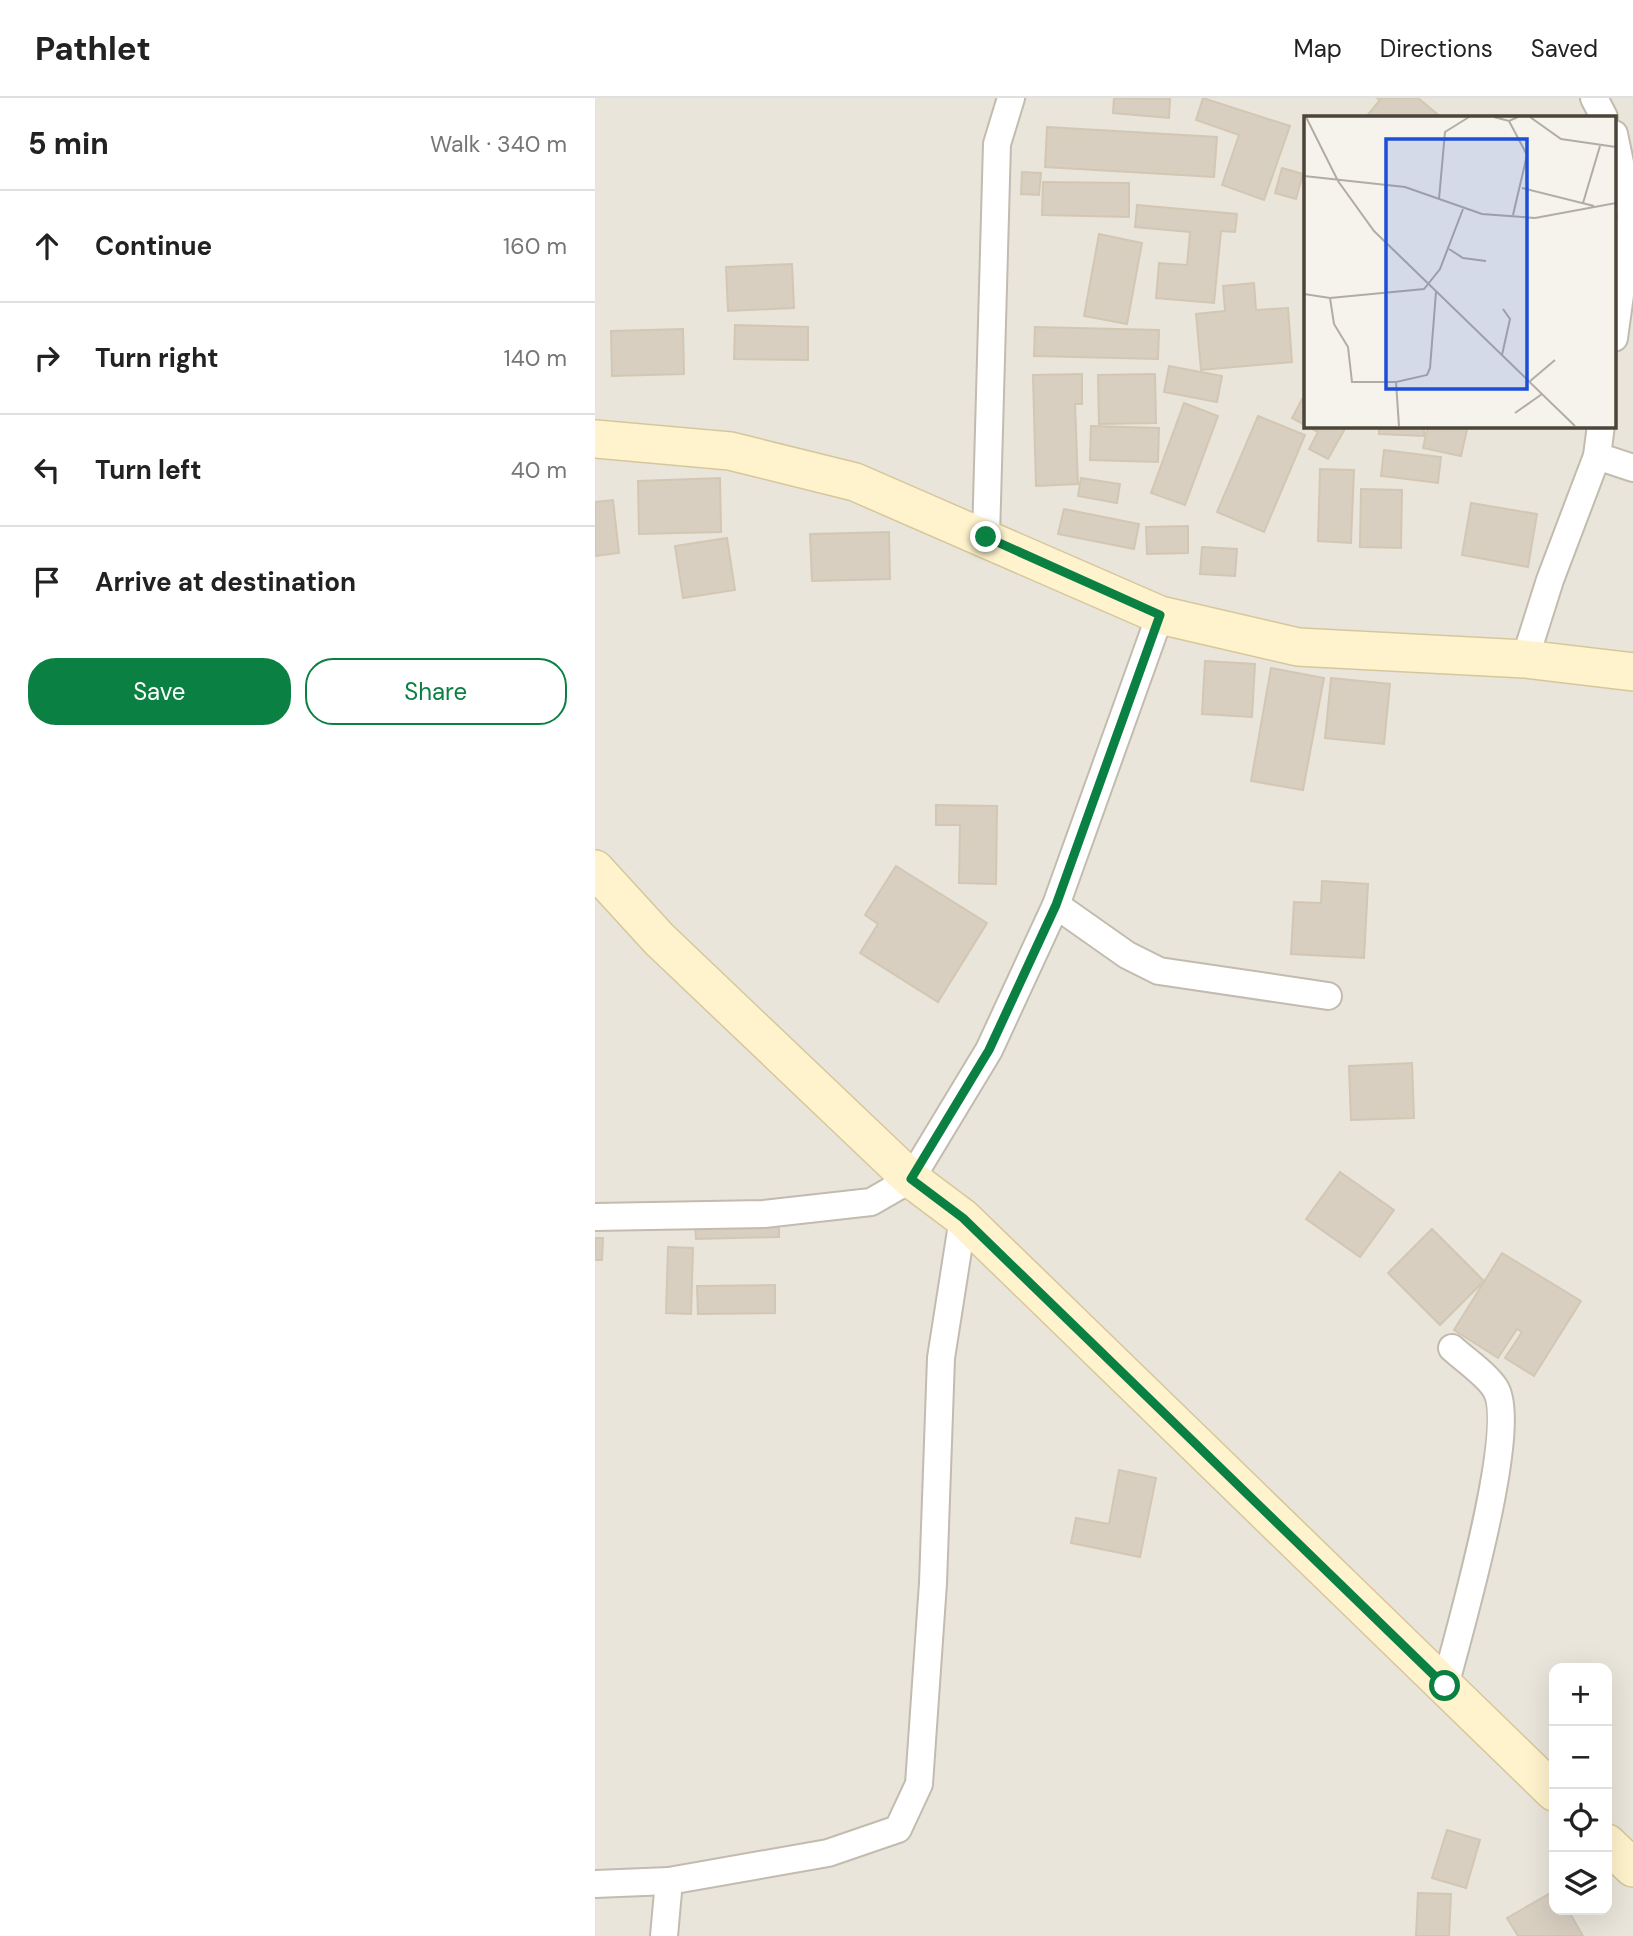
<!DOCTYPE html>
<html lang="en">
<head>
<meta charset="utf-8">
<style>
  body { margin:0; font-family:"DM Sans",sans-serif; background:#f2f2f2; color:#222 }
  .controls { position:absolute; right:21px; bottom:21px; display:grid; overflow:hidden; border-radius:14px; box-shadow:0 7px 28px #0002 }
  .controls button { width:63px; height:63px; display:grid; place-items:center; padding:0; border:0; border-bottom:2px solid #e0e0e0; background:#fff; color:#222; font:35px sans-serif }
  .stop { position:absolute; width:21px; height:21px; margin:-16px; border:5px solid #0b8043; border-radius:50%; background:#fff }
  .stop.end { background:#0b8043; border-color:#fff; box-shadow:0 2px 7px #0008 }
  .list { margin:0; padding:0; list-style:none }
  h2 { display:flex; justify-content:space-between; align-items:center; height:91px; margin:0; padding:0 28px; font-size:30px }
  h2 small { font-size:23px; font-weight:400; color:#767676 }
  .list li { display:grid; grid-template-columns:46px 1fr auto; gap:21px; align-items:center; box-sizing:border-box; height:112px; padding:0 28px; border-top:2px solid #e0e0e0 }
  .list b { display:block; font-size:26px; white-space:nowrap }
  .list em { font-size:23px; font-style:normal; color:#767676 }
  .actions { display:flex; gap:14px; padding:21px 28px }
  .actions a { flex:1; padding:16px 0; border:2px solid #0b8043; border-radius:28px; text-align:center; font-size:24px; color:#0b8043 }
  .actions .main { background:#0b8043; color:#fff }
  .icon { flex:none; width:38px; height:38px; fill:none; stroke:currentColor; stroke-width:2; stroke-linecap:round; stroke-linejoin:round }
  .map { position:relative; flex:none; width:1038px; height:1838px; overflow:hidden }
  header { display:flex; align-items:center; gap:42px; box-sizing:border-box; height:98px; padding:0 35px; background:#fff; border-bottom:2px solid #e0e0e0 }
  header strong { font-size:33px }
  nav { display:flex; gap:38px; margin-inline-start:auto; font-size:24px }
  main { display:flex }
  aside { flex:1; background:#fff }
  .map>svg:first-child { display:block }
  .residential { fill:#eae5da; fill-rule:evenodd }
  .building { fill:#d8cfc1; stroke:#d3c7b4; stroke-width:2 }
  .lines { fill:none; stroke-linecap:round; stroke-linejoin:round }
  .street-casing { stroke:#c2bbae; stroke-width:30 }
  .secondary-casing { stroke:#d6c79b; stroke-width:40 }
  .street { stroke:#fff; stroke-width:26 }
  .secondary { stroke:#fff3cd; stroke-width:37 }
  .route { stroke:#0b8043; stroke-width:9 }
  .inset-road { fill:none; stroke:#b2ada4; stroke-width:2 }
  .view { fill:#1d4ed8; fill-opacity:0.15; stroke:#1d4ed8; stroke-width:3.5 }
  .inset-edge { fill:none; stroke:#4b4439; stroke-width:3.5 }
</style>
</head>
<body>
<header>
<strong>Pathlet</strong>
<nav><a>Map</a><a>Directions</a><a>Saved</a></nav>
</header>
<main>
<aside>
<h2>5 min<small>Walk · 340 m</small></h2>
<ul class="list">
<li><svg class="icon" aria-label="ahead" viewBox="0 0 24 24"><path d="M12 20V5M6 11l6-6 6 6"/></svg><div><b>Continue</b></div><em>160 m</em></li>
<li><svg class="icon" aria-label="right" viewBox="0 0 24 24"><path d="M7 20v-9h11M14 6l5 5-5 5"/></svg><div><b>Turn right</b></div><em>140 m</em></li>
<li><svg class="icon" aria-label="left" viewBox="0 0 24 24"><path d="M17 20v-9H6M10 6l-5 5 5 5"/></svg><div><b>Turn left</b></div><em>40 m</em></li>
<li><svg class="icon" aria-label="arrive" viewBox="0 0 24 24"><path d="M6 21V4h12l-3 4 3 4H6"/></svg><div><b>Arrive at destination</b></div></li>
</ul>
<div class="actions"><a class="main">Save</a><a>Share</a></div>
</aside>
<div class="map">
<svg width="1038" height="1838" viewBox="0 0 1038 1838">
  <rect width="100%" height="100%" fill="#f6f3ec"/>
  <path class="residential" d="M0 0H1038V1838H0ZM711 19H1019V327H711ZM959 1570H1012V1812H959Z"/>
  <g class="building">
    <polygon points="519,0 575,1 574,20 518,15"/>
    <polygon points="608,0 695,28 669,102 627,87 644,37 601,22"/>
    <polygon points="782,0 823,0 846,19 771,19 785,2"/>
    <polygon points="452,29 622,39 619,79 450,69"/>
    <polygon points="687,70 708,76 701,101 680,95"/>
    <polygon points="427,74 446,75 444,97 426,96"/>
    <polygon points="448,84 534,85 534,119 447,117"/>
    <polygon points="542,107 642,116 640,134 626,133 619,205 561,200 564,165 592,167 595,134 540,129"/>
    <polygon points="504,136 547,145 532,226 489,218"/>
    <polygon points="197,166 199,210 133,213 131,169"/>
    <polygon points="659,185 661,212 693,210 697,264 606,272 601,216 630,213 628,188"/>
    <polygon points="140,227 213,229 213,262 139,261"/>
    <polygon points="440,229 564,232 563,261 439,258"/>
    <polygon points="88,231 89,276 17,278 16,233"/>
    <polygon points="574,268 627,278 622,304 569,294"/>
    <polygon points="487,276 487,306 480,306 483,386 441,388 438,277"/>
    <polygon points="560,276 561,325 504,326 503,277"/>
    <polygon points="707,301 711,303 711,327 752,327 733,361 714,351 723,334 697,320"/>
    <polygon points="589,305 623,318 590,407 556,395"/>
    <polygon points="663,318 710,337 669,434 622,414"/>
    <polygon points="784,327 829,327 829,338 784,336"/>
    <polygon points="833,327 873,327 866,358 828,350"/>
    <polygon points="496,328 564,330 563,364 495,362"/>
    <polygon points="789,352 846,359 843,385 786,378"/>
    <polygon points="725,371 759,372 756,445 723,443"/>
    <polygon points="125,380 126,434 44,436 43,383"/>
    <polygon points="486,380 525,386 522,405 483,398"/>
    <polygon points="766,391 807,392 806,450 765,449"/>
    <polygon points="18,402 24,455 0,458 0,404"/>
    <polygon points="876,405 942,416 933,469 867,457"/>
    <polygon points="469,411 544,426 539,451 463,436"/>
    <polygon points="593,428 593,455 552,456 551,429"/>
    <polygon points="294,434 295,481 217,483 215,436"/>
    <polygon points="132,440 140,492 88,500 80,448"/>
    <polygon points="607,449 642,451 640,478 605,476"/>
    <polygon points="610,563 660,566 657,619 607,616"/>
    <polygon points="676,570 729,580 708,692 656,683"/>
    <polygon points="736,580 795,586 789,646 730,640"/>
    <polygon points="341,707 402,708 401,786 364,785 365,727 341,727"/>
    <polygon points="301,768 392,825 343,904 265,855 283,826 270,817"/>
    <polygon points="727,783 773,786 769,860 696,856 699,804 726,805"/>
    <polygon points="817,965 819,1020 756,1022 754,968"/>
    <polygon points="745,1074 799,1112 765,1159 711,1121"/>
    <polygon points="184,1125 184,1139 101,1141 100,1127"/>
    <polygon points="837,1131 889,1183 845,1227 793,1175"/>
    <polygon points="0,1140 8,1140 7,1162 0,1162"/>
    <polygon points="73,1149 98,1150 96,1216 71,1215"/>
    <polygon points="907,1155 986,1203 939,1278 910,1260 927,1234 922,1231 903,1260 859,1232"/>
    <polygon points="180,1187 180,1215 103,1216 102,1188"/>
    <polygon points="524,1372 561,1380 545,1459 476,1445 481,1420 514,1426"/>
    <polygon points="852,1732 885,1742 871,1790 837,1780"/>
    <polygon points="959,1793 959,1812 973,1812 988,1838 923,1838 912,1820"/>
    <polygon points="823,1795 856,1796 854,1838 821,1838"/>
  </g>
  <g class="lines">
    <g class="street-casing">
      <g id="street">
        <polyline points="999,0 1009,19"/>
        <polyline points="1019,36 1036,118 1019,240"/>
        <polyline points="1002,358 1038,370"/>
        <polyline points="391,439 402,46 416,0"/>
        <polyline points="930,561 955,482 1002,358 1006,327"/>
        <polyline points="461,807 532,857 564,873 733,898"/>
        <polyline points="0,1119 169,1116 276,1104 316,1081 394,952 461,807 565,517"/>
        <path d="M850 1588C863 1537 925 1328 900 1290 891 1276 870 1262 857 1250"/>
        <polyline points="0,1786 74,1783"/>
        <polyline points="69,1838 74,1783 233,1755 303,1731 324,1686 338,1485 346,1260 368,1120"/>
      </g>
    </g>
    <g class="secondary-casing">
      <g id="secondary">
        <polyline points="0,341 135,353 260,384 565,517 703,549 930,561 1038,574"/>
        <polyline points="0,771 64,841 316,1081 368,1120 959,1694"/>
        <polyline points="1012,1745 1038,1770"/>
      </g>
    </g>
    <use href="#street" class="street"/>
    <use href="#secondary" class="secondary"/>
  </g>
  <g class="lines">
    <polyline class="route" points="391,439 565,517 461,807 394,952 316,1081 368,1120 850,1588"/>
  </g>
  <g transform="translate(709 18)">
    <rect width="312" height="312" fill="#f6f3ec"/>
    <path class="inset-road" d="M2 1 34 65 70 115 271 310M190 1 205 5 214 1M226 1 257 23 312 31M205 5 223 39 209 99M0 60 101 71 178 98 231 102 312 87M218 72 290 90M135 83 141 16 165 1M279 87 296 30M145 133 159 142 182 145M0 178 26 182 120 173 136 153 159 93M26 182 30 208 44 231 48 266H92M198 239 206 203 199 193M225 266 251 244M211 297 238 278M95 310 92 266 123 259 126 252 132 176"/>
    <path class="view" d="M82 23H223V273H82Z"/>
    <rect width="312" height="312" class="inset-edge"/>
  </g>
</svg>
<div class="controls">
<button>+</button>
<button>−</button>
<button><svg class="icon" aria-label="locate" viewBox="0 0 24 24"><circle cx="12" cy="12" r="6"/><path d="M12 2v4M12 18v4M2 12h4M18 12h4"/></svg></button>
<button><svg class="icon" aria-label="layers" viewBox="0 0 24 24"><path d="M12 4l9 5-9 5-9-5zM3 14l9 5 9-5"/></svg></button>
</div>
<div class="stop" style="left:850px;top:1588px"></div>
<div class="stop end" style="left:391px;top:439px"></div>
</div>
</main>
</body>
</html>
